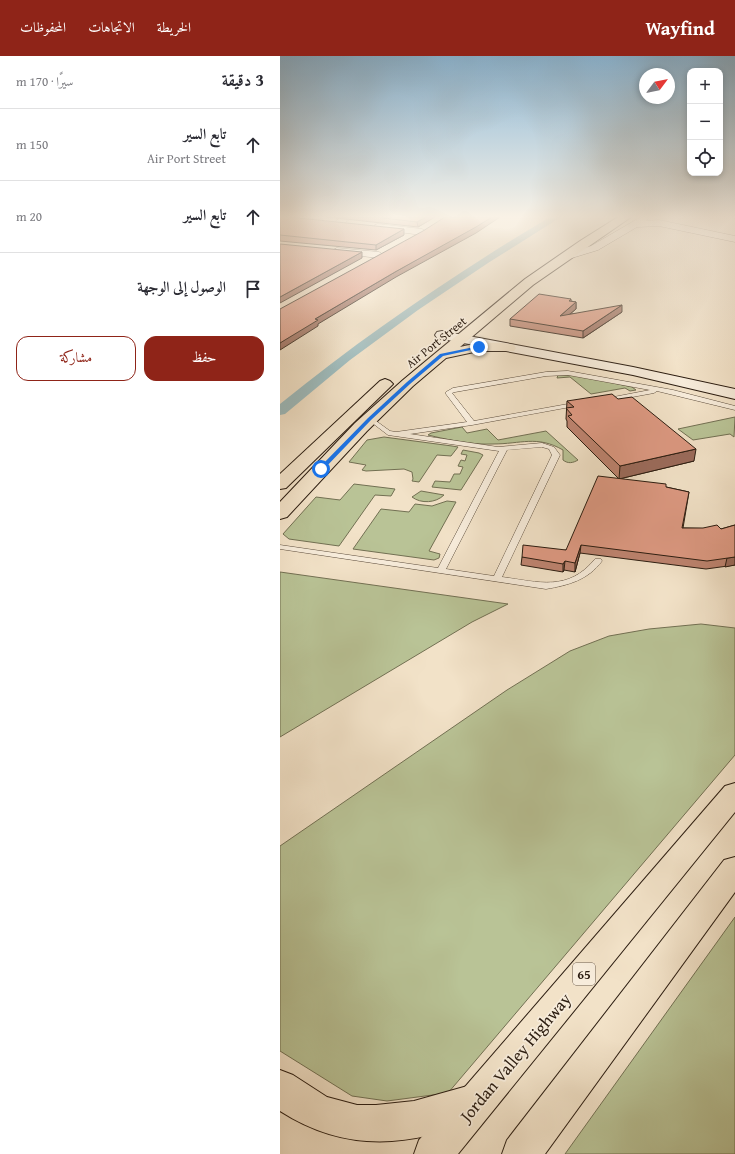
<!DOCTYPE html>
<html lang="ar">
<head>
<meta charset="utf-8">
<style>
  body { margin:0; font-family:"Gentium Book Plus",Amiri,serif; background:#f2f2f3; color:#2b2b33; direction:rtl }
  .controls { position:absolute; right:12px; top:12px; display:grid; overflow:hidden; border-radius:8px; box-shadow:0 2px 6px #0003 }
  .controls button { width:36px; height:36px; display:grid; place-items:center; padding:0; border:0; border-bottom:1px solid #e1e1e2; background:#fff; color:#2b2b33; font:20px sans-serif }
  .compass { position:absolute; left:359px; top:12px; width:36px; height:36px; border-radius:50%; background:#fff; box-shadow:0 2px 6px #0003; rotate:58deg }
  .stop { position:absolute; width:12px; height:12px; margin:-9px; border:3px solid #1a73e8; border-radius:50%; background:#fff }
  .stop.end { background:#1a73e8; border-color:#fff; box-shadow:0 1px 4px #0008 }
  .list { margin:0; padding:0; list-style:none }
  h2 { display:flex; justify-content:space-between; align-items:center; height:52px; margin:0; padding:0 16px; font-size:17px }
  h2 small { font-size:13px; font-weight:400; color:#7c7c81 }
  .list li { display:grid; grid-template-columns:26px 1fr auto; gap:12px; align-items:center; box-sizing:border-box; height:72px; padding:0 16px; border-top:1px solid #e1e1e2 }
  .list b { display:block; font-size:15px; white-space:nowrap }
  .list p { margin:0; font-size:13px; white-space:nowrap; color:#7c7c81 }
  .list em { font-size:13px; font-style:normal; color:#7c7c81 }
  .actions { display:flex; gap:8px; padding:12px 16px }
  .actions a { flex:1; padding:9px 0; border:1px solid #8f2418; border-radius:12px; text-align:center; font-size:14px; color:#8f2418 }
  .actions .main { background:#8f2418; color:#fff }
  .icon { flex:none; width:22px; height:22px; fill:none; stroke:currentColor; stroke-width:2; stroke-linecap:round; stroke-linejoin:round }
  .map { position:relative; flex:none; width:455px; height:1098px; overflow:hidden; direction:ltr }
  header { display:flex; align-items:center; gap:24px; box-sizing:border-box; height:56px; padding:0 20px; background:#8f2418; color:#fff }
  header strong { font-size:19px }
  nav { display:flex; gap:22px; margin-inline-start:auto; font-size:14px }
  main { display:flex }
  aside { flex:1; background:#fff }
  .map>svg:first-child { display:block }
  .green { fill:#b9c396; stroke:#727053 }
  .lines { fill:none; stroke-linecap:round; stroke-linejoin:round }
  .canal { fill:#9ebcbe; fill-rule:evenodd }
  .lane-casing { stroke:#5d4e3e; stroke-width:1 }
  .street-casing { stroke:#5d4e3e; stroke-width:1 }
  .secondary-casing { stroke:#2b1c10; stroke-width:2 }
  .primary-casing { stroke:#2b1c10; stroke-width:2 }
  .highway-casing { stroke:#2b1c10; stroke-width:2 }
  .lane { fill:#f7ecdb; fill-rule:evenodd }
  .street { fill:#f7ecdb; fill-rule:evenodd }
  .secondary { fill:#f7ecdb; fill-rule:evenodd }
  .primary { fill:#f2e2c8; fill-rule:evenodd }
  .highway { fill:#f2e2c8; fill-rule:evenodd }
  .wall { fill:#be8470; stroke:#2b1c10 }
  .shaded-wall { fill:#9b6b5b; stroke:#2b1c10 }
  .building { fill:#dd9982; stroke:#2b1c10 }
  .route { fill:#1a73e8 }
  .labels { text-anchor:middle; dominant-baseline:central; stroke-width:3.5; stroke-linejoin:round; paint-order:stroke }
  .far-street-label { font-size:12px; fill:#2b1c10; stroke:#f7ecdb }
  .shield { fill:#f7ecdb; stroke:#685a4d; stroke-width:1 }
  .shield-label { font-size:13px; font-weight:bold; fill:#2b1c10 }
  .near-street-label { font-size:17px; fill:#2b1c10; stroke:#f7ecdb }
</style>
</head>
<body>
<header>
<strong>Wayfind</strong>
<nav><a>الخريطة</a><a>الاتجاهات</a><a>المحفوظات</a></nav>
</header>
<main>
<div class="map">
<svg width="455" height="1098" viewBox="0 0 455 1098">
  <rect width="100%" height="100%" fill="#f2e2c8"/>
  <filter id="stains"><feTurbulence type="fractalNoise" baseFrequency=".005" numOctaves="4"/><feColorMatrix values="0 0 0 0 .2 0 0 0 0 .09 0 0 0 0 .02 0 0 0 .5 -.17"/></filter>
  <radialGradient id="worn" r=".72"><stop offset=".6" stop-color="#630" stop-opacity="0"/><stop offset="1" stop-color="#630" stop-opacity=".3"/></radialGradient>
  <g class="green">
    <polygon points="278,319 298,319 352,331 356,334 350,335 345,332 311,338 290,321 277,322"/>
    <polygon points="455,361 454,381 450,378 413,384 398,373"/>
    <path d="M182 371 187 377 207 373 218 384 266 375 298 404C293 407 288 408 283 404V394C257 379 241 388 213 388 192 389 169 384 148 379L151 377Z"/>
    <polygon points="104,381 172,390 178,391 171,400 157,399 139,426 132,425 133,423 132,416 124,413 86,415 82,414 86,409 69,406 87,384"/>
    <polygon points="183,394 199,397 203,399 181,434 152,431 155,425 170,426 174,418 180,418 183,411 178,410 181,404 185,405 187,399 181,398"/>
    <polygon points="74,428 115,433 111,440 95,439 59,490 9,483 3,478 36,441 60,444"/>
    <path d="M141 435 164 439C156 447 141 448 132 441Z"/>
    <polygon points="167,445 176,446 149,495 160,498 159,502 154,504 73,493 101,453 129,456 135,448 152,450"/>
    <polygon points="0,516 228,548 192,566 0,681"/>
    <polygon points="421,568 455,572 455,699 168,1037 107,1045 72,1040 0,995 0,790 227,634 290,595 329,580 369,573"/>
    <polygon points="455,861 455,1098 285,1098"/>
  </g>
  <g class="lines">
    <path class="canal" d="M270 161H281L208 207 138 254 70 304 5 358 0 359V348C85 279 176 217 270 161Z"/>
    <g class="lane-casing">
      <path id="lane" d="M288 315 393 334 455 350V354L377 335 374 337 325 346 323 345V343L370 334 288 319 266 320 175 336 172 337 194 365 299 346 302 348 301 349 192 369 130 378 218 391 262 387 274 391 280 399 222 521C259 526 288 536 315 503H321L322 505C308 524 289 529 266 533L0 493V489L158 512 219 395 108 379 87 363 90 361 92 362 110 375 116 376 187 366 166 338V336L173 332 266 316ZM262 391 269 393 272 399 214 520 166 513 227 394Z"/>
    </g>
    <g class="street-casing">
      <g id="street">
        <polygon points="62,161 72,161 62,169 56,169 56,165"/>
        <polygon points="361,161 367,161 368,163 366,165 379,164 455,180 455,186 379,170 357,171 318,194 282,205 277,202 279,200 311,190"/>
        <polygon points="98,168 142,173 147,176 142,179 95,173 95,169"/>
        <polygon points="57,192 99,196 104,199 99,202 54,197 52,195"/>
      </g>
    </g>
    <g class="secondary-casing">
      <polygon id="secondary" points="162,275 353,311 455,333 455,343 353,319 157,282 155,279 157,276"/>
    </g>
    <g class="primary-casing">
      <g id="primary">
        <path d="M338 161H351L253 229 180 291C197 287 216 285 234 289L236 292 234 295H199L166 302 133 330 87 375 7 461 0 463V446L75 367 123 324 245 223 300 185Z"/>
        <polygon points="105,323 110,325 113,328 110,331 6,432 0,433 0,418 100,325"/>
        <path d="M0 1014 13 1019 47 1041 77 1049H96L134 1045 191 1029 204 1035 210 1048 204 1061C132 1091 67 1098 0 1055Z"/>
      </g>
    </g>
    <g class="highway-casing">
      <g id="highway">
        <polygon points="455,727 455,756 178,1098 134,1098 139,1084 445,730"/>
        <polygon points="455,801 455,836 265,1098 222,1098 227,1084 444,804"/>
      </g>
    </g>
    <use href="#lane" class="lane"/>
    <use href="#street" class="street"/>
    <use href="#secondary" class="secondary"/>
    <use href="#primary" class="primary"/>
    <use href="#highway" class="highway"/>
  </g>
  <g class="wall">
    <polygon points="0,161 124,179 96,194 0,185"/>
    <polygon points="47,161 155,161 138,171"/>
    <polygon points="291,243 291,245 296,246 296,253 290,258 342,256 303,282 230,270 230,263"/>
    <polygon points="287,345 414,405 339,423 287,371 287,365 286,363"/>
    <polygon points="386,431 409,436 403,472 441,473 455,469 455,509 426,513 300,497 295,516 284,514 283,516 241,509 242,501 286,494"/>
  </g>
  <g class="shaded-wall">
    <polygon points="146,161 155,161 138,171 137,166"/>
    <polygon points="212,161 220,161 196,177 116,221 38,268 38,270 0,294 0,287 35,263 115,216"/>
    <polygon points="124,173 124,179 96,194 96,189"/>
    <polygon points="82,196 82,202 0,247 0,241"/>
    <polygon points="296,246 296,253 279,267 280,260"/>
    <polygon points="342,249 342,256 303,282 303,275"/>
    <polygon points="416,393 414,405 339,423 340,410"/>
    <polygon points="301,489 300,497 295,516 295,507"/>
    <polygon points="455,501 455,509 445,511 447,502"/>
    <polygon points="285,505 284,514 283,516 283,508"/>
  </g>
  <g class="building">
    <polygon points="0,161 9,161 124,173 96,189 0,179"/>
    <polygon points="95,161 146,161 137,166"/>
    <polygon points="165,161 212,161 196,171 115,216 35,263 38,264 0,287 0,253 143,175"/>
    <polygon points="0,188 82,196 0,241"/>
    <polygon points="259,238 291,243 289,245 296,246 280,260 342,249 303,275 230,263"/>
    <polygon points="332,338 338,343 352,341 416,393 340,410 288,360 292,359 286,352 294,351 287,345"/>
    <polygon points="318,420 386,428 386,431 409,436 402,472 423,472 437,469 441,473 455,469 455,501 427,505 301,489 295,507 285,505 283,508 242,501 243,489 286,494"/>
  </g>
  <linearGradient id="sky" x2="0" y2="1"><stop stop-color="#8ab7d7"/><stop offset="0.51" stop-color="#f9f2e6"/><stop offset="1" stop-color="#f9f2e6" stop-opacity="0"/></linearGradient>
  <rect width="455" height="315" fill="url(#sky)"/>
  <polygon class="route" points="199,290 200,292 163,300 130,328 91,364 43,414 39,414 39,412 88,362 127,326 160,298"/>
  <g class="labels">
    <g class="far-street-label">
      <text transform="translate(156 286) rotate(-39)">Air Port Street</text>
    </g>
    <rect class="shield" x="293" y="907" width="22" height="22" rx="3"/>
    <g class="shield-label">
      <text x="304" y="918">65</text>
    </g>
    <g class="near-street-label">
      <text transform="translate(235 1001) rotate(-50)">Jordan Valley Highway</text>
    </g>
  </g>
  <rect width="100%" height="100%" filter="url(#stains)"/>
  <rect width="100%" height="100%" fill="url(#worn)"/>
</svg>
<div class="controls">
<button>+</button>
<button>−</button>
<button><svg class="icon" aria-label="locate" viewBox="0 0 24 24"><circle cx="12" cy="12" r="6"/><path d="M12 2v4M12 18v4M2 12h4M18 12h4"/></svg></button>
</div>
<svg class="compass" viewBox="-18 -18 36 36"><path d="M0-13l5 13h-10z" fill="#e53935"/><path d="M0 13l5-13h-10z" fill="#7c7c81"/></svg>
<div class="stop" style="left:41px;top:413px"></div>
<div class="stop end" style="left:199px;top:291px"></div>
</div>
<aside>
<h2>3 دقيقة<small>سيرًا · 170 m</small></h2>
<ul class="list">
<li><svg class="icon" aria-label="ahead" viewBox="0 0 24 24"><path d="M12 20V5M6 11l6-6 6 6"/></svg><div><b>تابع السير</b><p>Air Port Street</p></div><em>150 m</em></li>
<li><svg class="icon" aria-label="ahead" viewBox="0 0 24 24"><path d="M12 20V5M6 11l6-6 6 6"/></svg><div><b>تابع السير</b></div><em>20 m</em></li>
<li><svg class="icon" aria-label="arrive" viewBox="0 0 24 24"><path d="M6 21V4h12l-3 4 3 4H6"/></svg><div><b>الوصول إلى الوجهة</b></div></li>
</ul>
<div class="actions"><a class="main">حفظ</a><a>مشاركة</a></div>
</aside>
</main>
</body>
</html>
